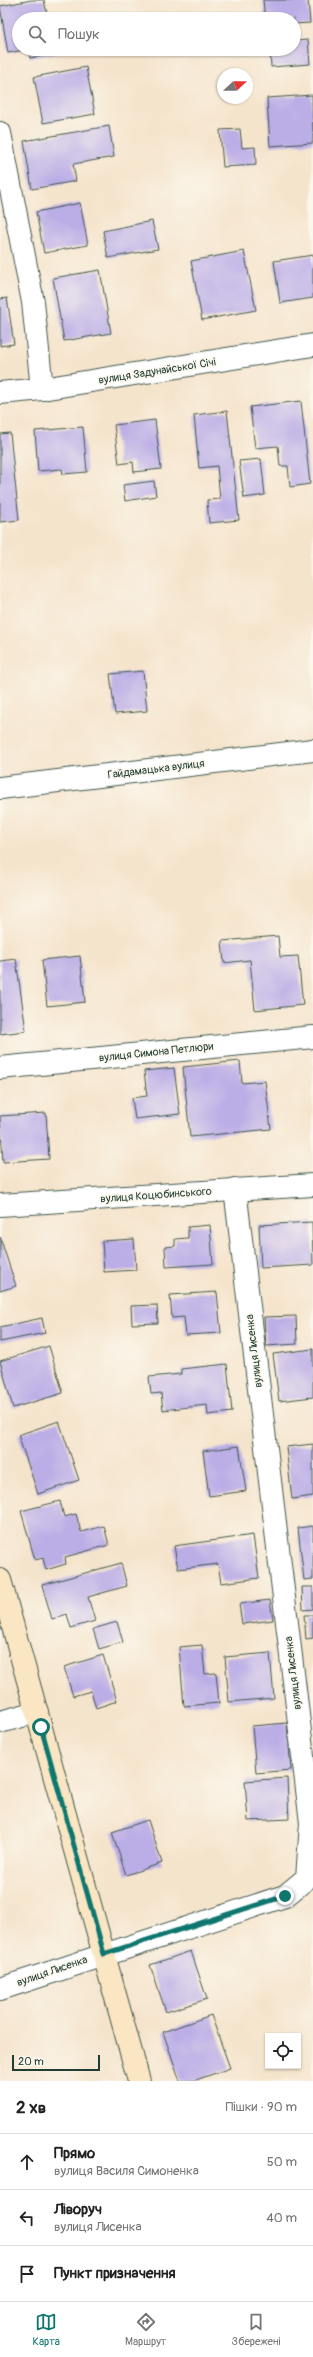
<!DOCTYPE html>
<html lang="uk">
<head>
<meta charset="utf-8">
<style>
  body { margin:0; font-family:Pangolin,sans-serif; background:#f2f2f2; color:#222 }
  .controls { position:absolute; right:12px; bottom:12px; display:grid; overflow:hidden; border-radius:0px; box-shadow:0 1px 3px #0004 }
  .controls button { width:36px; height:36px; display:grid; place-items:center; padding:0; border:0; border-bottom:1px solid #e0e0e0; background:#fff; color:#222; font:20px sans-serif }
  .compass { position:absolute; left:217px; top:68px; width:36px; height:36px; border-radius:50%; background:#fff; box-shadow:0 1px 3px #0004; rotate:68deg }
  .scale { position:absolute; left:12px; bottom:10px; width:88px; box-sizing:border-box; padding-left:4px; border:2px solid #1f3d34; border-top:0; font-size:11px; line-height:14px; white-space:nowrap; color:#1f3d34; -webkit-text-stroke:3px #fbf7ec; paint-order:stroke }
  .stop { position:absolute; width:12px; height:12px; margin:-9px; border:3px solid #0f766e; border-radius:50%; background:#fff }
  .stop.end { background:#0f766e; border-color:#fff; box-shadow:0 1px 4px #0008 }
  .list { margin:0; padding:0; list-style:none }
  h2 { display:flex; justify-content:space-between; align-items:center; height:52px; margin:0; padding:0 16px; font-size:17px }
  h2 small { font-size:13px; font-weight:400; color:#767676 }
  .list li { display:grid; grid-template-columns:26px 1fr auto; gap:12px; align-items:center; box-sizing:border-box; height:56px; padding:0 16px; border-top:1px solid #e0e0e0 }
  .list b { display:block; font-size:15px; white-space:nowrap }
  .list p { margin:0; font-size:13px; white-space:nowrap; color:#767676 }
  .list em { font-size:13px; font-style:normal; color:#767676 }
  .icon { flex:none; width:22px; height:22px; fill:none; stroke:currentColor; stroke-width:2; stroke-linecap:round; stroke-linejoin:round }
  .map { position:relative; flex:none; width:313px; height:2081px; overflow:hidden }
  .search { position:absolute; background:#fff; box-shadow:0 1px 3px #0004; left:12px; right:12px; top:12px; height:44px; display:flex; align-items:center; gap:10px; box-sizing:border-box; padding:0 14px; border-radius:22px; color:#767676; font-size:15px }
  .sheet { height:220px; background:#fff }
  nav { display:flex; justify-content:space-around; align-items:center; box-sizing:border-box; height:56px; border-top:1px solid #e0e0e0; background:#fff; font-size:11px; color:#767676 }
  nav a { display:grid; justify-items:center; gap:2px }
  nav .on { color:#0f766e }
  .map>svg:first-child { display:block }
  .building { fill:#bbade6 }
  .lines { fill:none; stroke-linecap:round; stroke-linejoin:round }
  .street-casing { stroke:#3f564b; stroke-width:24 }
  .secondary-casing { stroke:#3f564b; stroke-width:24 }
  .street { stroke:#fff; stroke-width:22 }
  .secondary { stroke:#fbe6c3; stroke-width:22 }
  .route { stroke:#0f766e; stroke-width:5 }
  .labels { text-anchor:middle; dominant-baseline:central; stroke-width:3; stroke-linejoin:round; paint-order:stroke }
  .street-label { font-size:11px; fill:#1f3d34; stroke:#fbf7ec }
</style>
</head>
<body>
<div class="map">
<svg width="313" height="2081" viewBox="0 0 313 2081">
  <rect width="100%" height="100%" fill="#fbf7ec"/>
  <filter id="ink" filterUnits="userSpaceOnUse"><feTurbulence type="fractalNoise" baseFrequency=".025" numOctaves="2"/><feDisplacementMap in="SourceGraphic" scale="8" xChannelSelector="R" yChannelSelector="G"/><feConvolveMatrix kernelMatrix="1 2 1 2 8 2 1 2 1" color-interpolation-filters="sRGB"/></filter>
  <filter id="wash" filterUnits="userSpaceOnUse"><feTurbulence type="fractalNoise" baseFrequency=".012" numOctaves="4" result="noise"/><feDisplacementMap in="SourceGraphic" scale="16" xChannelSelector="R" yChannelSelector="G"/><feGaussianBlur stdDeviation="0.9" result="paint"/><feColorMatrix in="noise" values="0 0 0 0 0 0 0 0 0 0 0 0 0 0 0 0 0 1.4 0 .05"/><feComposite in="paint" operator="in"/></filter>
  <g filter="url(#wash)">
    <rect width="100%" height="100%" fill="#f5e4cc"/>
    <g id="blocks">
      <g class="building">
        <polygon points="32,0 44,0 48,19 19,19 19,49 24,50 8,53 0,6"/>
        <polygon points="263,0 308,0 310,23 294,24 294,19 265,19"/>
        <polygon points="308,40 310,64 271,67 270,49 294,49 294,41"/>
        <polygon points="28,49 61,49 61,52 30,58"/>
        <polygon points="86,67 95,114 43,123 34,77"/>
        <polygon points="312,95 313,143 270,146 267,98"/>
        <polygon points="109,126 114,157 73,164 76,181 32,189 24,141"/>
        <polygon points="240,129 242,148 255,147 256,165 223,167 220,130"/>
        <polygon points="80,203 88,245 44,253 36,212"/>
        <polygon points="152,221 158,249 108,258 103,231"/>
        <polygon points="244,251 256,310 202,320 191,261"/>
        <polygon points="313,255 313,298 280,303 274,261"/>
        <polygon points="100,270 111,333 64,341 53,278"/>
        <polygon points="7,298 14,344 0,346 0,299"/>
        <polygon points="301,401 310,484 290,487 288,466 280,466 278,446 255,448 250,407"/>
        <polygon points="227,411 239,520 209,523 207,500 220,499 217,466 199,468 194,415"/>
        <polygon points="155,420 161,469 134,472 133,462 119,464 114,425"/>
        <polygon points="83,427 87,472 63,474 62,469 38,471 35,431"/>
        <polygon points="10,433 19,520 0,522 0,434"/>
        <polygon points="261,459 265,495 244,498 239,461"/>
        <polygon points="154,481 156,496 125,501 123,485"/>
        <polygon points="143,671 147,711 115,714 110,674"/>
        <polygon points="278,936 280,957 298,956 303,1005 255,1010 250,960 224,963 222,941"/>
        <polygon points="80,956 85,1002 47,1006 42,960"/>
        <polygon points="16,959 26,1031 0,1034 0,961"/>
        <polygon points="240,1061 242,1083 265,1081 271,1129 190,1137 183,1067"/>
        <polygon points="174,1068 180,1114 135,1119 132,1098 147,1096 144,1071"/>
        <polygon points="46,1113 49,1159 3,1162 0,1116"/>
        <polygon points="312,1222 313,1265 261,1268 259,1225"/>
        <polygon points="210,1225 213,1264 166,1267 165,1247 175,1246 175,1239 188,1238 188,1227"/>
        <polygon points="0,1237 16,1286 0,1291"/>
        <polygon points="134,1239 136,1270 104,1272 102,1241"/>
        <polygon points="217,1292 221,1333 186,1335 184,1317 172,1318 170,1295"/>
        <polygon points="157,1305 158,1323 132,1324 131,1306"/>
        <polygon points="296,1316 297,1344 266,1346 264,1317"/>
        <polygon points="42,1318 45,1333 0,1342 0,1327"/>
        <polygon points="49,1346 63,1393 13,1408 0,1361"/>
        <polygon points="313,1349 313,1397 279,1401 273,1354"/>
        <polygon points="227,1364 232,1412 208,1415 207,1405 163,1410 161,1393 151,1394 149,1377 181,1374 181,1369"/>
        <polygon points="59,1421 79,1480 38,1494 18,1435"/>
        <polygon points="313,1444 313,1496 292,1499 286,1447"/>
        <polygon points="239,1446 246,1491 209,1496 203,1451"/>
        <polygon points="60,1501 64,1517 76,1514 81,1532 104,1526 109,1545 65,1557 66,1564 46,1570 43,1558 35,1560 21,1511"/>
        <polygon points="313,1526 313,1579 304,1580 298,1528"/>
        <polygon points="253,1535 259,1578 221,1583 218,1564 178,1569 174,1546"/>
        <polygon points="121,1563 127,1586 88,1597 95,1621 71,1628 67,1614 52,1619 42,1585"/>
        <polygon points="302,1587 313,1587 313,1609 303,1610"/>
        <polygon points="270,1600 273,1620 242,1624 239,1604"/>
        <polygon points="304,1615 313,1615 313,1638 306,1639"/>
        <polygon points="117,1622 123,1642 99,1649 93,1629"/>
        <polygon points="202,1645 205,1674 216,1673 219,1703 184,1706 179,1647"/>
        <polygon points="270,1653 274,1698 229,1702 225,1657"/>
        <polygon points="103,1655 117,1701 96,1708 91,1691 73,1696 64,1667"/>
        <polygon points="287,1723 291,1770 256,1773 252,1726"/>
        <polygon points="287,1778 289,1819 248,1821 245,1781"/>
        <polygon points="148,1820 162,1863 126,1875 112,1832"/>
        <polygon points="191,1951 207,1999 166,2012 150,1965"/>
        <polygon points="211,2015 230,2068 193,2081 180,2081 163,2032"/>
      </g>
    </g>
  </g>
  <g filter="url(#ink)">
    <use href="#blocks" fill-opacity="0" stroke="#3f564b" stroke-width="1"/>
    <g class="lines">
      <g class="street-casing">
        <g id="street">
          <polyline points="0,133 33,302 42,389"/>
          <polyline points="0,393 42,389 313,345"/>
          <polyline points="0,788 313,750"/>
          <polyline points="0,1068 313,1037"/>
          <polyline points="0,1205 313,1185"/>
          <polyline points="0,1722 37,1712"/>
          <polyline points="0,1989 285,1896 307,1878 311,1823 235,1189"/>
        </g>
      </g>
      <g class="secondary-casing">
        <polyline id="secondary" points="0,1580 139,2081"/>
      </g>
      <use href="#street" class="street"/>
      <use href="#secondary" class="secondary"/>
    </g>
  </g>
  <g class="lines" filter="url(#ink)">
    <polyline class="route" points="41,1727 104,1954 285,1896"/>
  </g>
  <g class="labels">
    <g class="street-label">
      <text transform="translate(157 371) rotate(-9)">вулиця Задунайської Січі</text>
      <text transform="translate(156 769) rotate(-7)">Гайдамацька вулиця</text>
      <text transform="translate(156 1052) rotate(-6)">вулиця Симона Петлюри</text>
      <text transform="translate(156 1195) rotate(-4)">вулиця Коцюбинського</text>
      <text transform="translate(254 1351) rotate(-97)">вулиця Лисенка</text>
      <text transform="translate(293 1673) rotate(-97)">вулиця Лисенка</text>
      <text transform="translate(52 1971) rotate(-19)">вулиця Лисенка</text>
    </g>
  </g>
</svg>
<div class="controls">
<button><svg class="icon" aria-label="locate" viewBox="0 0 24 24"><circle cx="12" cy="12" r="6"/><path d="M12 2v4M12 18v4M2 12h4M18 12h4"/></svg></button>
</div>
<svg class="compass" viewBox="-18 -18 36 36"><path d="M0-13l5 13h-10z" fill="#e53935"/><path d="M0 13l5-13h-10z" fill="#767676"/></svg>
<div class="scale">20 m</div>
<div class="stop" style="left:41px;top:1727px"></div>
<div class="stop end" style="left:285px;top:1896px"></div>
<div class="search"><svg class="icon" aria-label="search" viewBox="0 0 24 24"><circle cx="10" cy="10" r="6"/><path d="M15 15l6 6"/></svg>Пошук</div>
</div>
<section class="sheet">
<h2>2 хв<small>Пішки · 90 m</small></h2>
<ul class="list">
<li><svg class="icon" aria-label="ahead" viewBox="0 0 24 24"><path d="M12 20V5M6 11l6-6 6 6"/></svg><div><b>Прямо</b><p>вулиця Василя Симоненка</p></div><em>50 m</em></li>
<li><svg class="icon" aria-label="left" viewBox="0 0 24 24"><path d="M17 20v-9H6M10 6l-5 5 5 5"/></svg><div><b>Ліворуч</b><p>вулиця Лисенка</p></div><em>40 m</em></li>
<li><svg class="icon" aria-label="arrive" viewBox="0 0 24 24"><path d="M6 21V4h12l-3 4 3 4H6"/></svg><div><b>Пункт призначення</b></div></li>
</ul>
</section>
<nav>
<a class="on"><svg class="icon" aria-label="map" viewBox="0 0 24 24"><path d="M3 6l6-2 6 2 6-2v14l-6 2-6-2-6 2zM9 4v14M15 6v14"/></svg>Карта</a>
<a><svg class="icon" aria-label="directions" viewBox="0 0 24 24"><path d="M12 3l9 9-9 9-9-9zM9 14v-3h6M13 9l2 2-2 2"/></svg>Маршрут</a>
<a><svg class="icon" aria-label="saved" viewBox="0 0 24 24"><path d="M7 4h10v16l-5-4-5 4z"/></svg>Збережені</a>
</nav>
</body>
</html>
